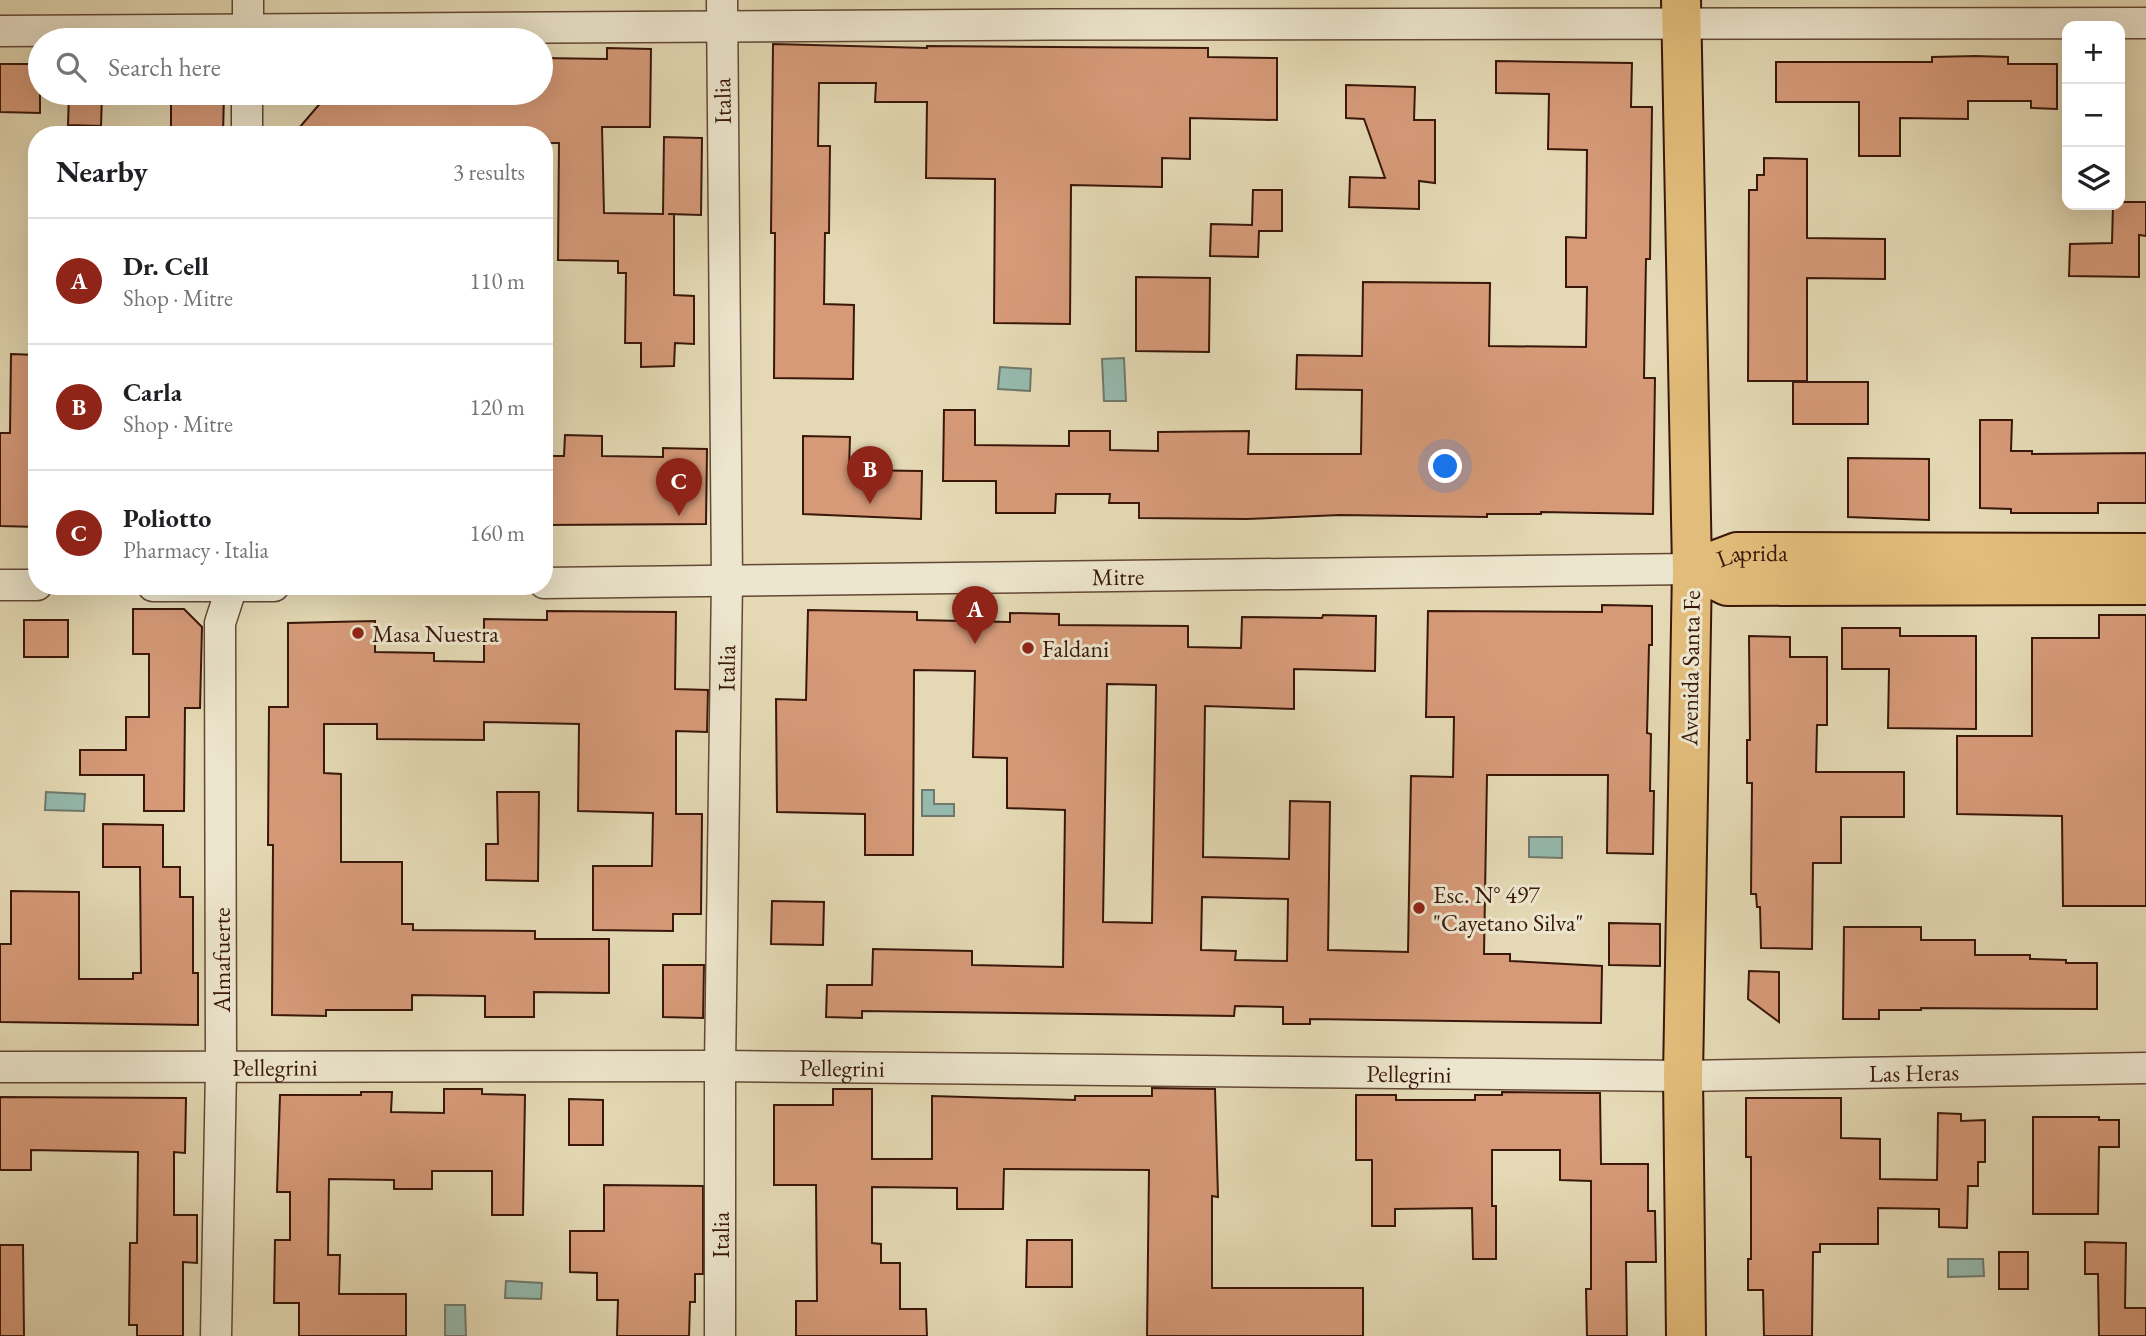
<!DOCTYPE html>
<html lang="en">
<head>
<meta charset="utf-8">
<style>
  body { margin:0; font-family:"EB Garamond",serif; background:#f6f6f6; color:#202124 }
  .controls { position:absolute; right:21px; top:21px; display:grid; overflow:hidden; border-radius:14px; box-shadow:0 7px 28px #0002 }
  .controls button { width:63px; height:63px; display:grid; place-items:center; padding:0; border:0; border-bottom:2px solid #e0e0e0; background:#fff; color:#202124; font:35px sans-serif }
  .you { position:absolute; left:1446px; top:467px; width:24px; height:24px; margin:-18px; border:5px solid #fff; border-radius:50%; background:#1a73e8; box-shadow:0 0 0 10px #1a73e833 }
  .badge { display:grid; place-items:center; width:46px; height:46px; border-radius:50%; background:#8f2418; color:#fff; font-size:23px; font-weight:700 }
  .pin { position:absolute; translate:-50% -58px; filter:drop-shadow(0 2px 4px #0008) }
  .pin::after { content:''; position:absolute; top:37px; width:24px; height:21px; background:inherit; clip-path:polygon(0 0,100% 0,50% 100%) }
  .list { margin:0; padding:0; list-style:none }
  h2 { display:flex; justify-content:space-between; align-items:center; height:91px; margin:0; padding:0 28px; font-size:30px }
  h2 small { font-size:23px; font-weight:400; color:#757577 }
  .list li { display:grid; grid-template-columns:46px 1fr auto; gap:21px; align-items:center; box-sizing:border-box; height:126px; padding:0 28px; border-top:2px solid #e0e0e0 }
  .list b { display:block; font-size:26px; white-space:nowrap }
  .list p { margin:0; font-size:23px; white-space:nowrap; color:#757577 }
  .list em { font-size:23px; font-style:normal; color:#757577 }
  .icon { flex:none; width:38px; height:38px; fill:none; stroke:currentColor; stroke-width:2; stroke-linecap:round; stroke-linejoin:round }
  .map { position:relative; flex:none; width:2146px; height:1336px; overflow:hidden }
  .search { position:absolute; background:#fff; box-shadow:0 7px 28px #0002; left:28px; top:28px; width:525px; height:77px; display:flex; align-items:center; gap:18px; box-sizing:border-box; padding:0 24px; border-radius:38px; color:#757577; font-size:26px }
  .panel { position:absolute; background:#fff; box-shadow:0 7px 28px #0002; left:28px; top:126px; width:525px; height:469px; border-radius:28px }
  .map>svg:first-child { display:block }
  .water { fill:#95baae; stroke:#70796c; stroke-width:2 }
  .building { fill:#d69a79; stroke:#391709; stroke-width:2; fill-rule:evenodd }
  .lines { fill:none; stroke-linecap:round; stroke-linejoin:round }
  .minor-casing { stroke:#644834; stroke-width:33 }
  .major-casing { stroke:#391709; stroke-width:42 }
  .minor { stroke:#ede6ce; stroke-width:30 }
  .major { stroke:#e2bc7a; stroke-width:38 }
  .poi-dot { fill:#8f2418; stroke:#ede6ce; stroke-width:2.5 }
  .labels { text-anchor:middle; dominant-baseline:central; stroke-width:6; stroke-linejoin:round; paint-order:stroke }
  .street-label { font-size:24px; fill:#391709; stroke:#ede6ce }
  .poi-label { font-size:24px; fill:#391709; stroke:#ede6ce; text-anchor:start }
</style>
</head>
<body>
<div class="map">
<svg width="2146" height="1336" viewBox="0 0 2146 1336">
  <rect width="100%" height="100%" fill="#e4d9b4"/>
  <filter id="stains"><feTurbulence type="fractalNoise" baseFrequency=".00286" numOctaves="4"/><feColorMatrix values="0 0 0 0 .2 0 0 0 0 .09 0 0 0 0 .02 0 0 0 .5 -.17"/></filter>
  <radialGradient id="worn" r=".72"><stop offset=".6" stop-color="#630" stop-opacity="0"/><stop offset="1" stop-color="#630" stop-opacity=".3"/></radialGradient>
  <g class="water">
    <polygon points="1124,358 1126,401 1104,401 1102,359"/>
    <polygon points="1000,367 1031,369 1030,391 998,389"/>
    <polygon points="922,790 934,790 934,804 954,804 954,816 922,816"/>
    <polygon points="46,792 85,794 84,811 45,810"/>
    <polygon points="1529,837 1562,837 1562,858 1529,857"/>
    <polygon points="1948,1259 1983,1259 1984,1276 1948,1277"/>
    <polygon points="506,1281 542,1283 541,1299 505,1298"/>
    <polygon points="445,1305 465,1305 466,1336 445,1336"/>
  </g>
  <g class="building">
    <polygon points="773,44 927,48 927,46 1208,48 1208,57 1277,58 1277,120 1190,118 1190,159 1162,158 1162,187 1071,185 1070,324 994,323 995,179 926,178 927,102 875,102 876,83 819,83 818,146 830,146 829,233 825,233 824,304 854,305 853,379 774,378 775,233 771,233"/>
    <polygon points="607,48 651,49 650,127 602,127 604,213 663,214 664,137 702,138 701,215 668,214 674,214 674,295 694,296 694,344 675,343 674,366 641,367 641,343 625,343 626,273 618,273 618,261 558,260 559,143 544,143 544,135 293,135 329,93 541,93 541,58 607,59"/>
    <polygon points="1975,56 2008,57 2008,64 2057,64 2057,109 2031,108 2031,101 1968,101 1968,119 1900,118 1900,156 1859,156 1859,102 1776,102 1776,62 1932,62 1932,57"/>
    <polygon points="1496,61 1632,63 1631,107 1652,107 1650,259 1646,259 1644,378 1655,378 1653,514 1541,512 1541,514 1487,514 1487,517 1340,515 1247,519 1139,518 1139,503 1109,503 1110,494 1056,494 1055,513 996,513 996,481 943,481 944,410 975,410 975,445 1069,446 1069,431 1110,431 1110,450 1158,451 1158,432 1249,431 1248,454 1361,454 1362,390 1296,389 1297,355 1362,356 1363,282 1490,283 1489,346 1586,347 1587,287 1566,287 1566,237 1586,238 1587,150 1548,149 1549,94 1496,93"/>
    <polygon points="0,64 40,64 40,113 0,112"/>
    <polygon points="1346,85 1415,87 1414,120 1435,120 1435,183 1419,181 1419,209 1349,207 1350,177 1385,178 1364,119 1346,118"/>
    <polygon points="69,93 102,93 101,126 68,125"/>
    <polygon points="171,93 224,93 223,135 171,135"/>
    <polygon points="1764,158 1807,159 1807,238 1885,239 1885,279 1807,278 1807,381 1748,381 1749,190 1757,190 1757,175 1764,175"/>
    <polygon points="1253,190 1282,190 1282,231 1259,231 1258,257 1210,256 1211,224 1252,225"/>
    <polygon points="2120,202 2146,202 2146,236 2139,235 2139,277 2069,276 2070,244 2112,243 2113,205 2120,205"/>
    <polygon points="1136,277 1210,278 1209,352 1136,351"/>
    <polygon points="11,354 37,355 37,527 0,526 0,433 10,433"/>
    <rect x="1793" y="382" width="75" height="42"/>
    <polygon points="1980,420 2012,420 2011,451 2032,451 2032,454 2146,453 2146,503 2098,503 2098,513 2011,513 2011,509 1980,508"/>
    <polygon points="565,435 602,436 602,456 663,457 663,448 707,449 706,524 544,525 544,456 564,456"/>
    <polygon points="803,436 850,437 849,470 922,471 921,519 803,514"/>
    <polygon points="1848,458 1929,459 1929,520 1848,517"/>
    <path d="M1602 605 1652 606V645H1649L1647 733 1651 734 1650 791H1654L1653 854 1607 853 1608 775H1487L1484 954H1510V961L1602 966 1601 1023 1310 1019V1024H1283V1007L1235 1006 1234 1016 862 1011V1018L826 1017 827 985H872L873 949 972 951V965L1063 967 1065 810 1007 808V758L973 757 975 671 914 670 913 855H865V814L777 812 776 699 806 700 808 610 917 612V620L1010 622V613L1059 614V625L1188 626V647L1241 648 1242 617 1322 618 1323 615 1376 616 1375 671 1294 669V709L1205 706 1203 857 1289 859 1290 801 1330 802 1328 950 1408 952 1411 776 1453 777 1454 717H1426L1428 611 1602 612ZM1107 684 1156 685 1152 923 1103 922ZM1202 897 1288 899 1287 961 1235 960 1236 951 1201 950Z"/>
    <polygon points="133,609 184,609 202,627 200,708 185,708 184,811 144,811 144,775 80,775 80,750 126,750 126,717 149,717 149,654 133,654"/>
    <polygon points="547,611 676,612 675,689 708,690 707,732 676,731 676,814 702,814 701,914 673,914 673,931 593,930 593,866 652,866 653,813 578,811 579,724 484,722 484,740 377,739 377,724 324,724 324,773 341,774 341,862 402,862 402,924 413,924 413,930 535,931 535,939 609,939 609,993 534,992 534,1017 485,1017 485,996 412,995 412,1010 326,1010 326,1016 272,1015 273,845 268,845 269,707 288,707 288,623 375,621 375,652 434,653 434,661 484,662 484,619 547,620"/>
    <polygon points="2099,615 2146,615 2146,906 2063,906 2062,816 1957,814 1957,736 2032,736 2032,638 2099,638"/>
    <rect x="24" y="620" width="44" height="37"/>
    <polygon points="1842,628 1900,628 1900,636 1976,636 1976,729 1888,728 1889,669 1842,669"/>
    <polygon points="1749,636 1790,637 1790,657 1827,657 1827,725 1817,725 1816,772 1904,772 1904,817 1841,817 1841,863 1813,863 1812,949 1761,948 1760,907 1757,907 1756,894 1751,894 1752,783 1747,783 1747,740 1750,740"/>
    <polygon points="497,792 539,792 538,881 486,880 486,844 498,844"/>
    <polygon points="103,824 163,825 163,867 180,867 180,897 193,897 193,973 198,973 198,1025 0,1022 0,944 11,944 11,891 79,892 79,979 133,979 133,973 141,973 140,867 103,867"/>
    <polygon points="772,901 824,902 823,945 771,944"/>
    <polygon points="1609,923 1660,924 1660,966 1609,965"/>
    <polygon points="1844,927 1921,927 1921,940 1975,940 1975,955 2030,955 2030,959 2066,960 2066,963 2097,963 2097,1009 1921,1008 1921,1010 1879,1010 1879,1019 1843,1019"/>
    <polygon points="663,965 704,965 703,1018 663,1017"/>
    <polygon points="1749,971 1779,972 1779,1022 1748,999"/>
    <polygon points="1152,1088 1215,1089 1218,1197 1212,1196 1212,1288 1363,1288 1363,1336 1147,1336 1149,1170 1004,1169 1003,1209 957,1209 957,1188 872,1187 872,1243 881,1244 881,1263 900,1263 900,1309 926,1309 927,1336 796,1336 796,1301 817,1301 816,1185 774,1185 774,1105 833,1105 833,1089 872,1089 872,1159 932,1159 932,1096 1075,1100 1075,1096 1152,1096"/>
    <polygon points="444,1089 482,1089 482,1094 525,1095 523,1215 492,1215 492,1171 432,1171 432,1189 394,1189 394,1180 329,1179 328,1255 340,1255 339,1294 406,1294 406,1336 299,1336 299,1303 274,1303 275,1240 290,1240 290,1192 277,1192 280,1095 361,1095 361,1092 392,1092 391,1112 444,1113"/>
    <polygon points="1502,1092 1600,1093 1601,1164 1648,1164 1648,1211 1655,1211 1656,1262 1626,1262 1627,1336 1587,1336 1586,1289 1591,1289 1591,1181 1560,1180 1560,1150 1492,1150 1492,1206 1496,1206 1496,1259 1473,1259 1472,1208 1395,1209 1395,1226 1372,1226 1372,1160 1356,1160 1356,1095 1396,1095 1396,1100 1475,1100 1475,1095 1502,1095"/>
    <polygon points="0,1097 186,1098 185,1153 174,1152 174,1215 197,1215 197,1263 183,1262 183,1336 137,1336 137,1325 129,1325 130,1243 137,1243 138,1152 31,1150 31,1170 0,1170"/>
    <polygon points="1746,1098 1841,1098 1841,1138 1880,1139 1880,1179 1937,1180 1938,1113 1961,1114 1961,1121 1985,1120 1985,1162 1978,1162 1978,1186 1968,1186 1967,1228 1939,1227 1939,1209 1878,1208 1878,1244 1820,1244 1820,1252 1813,1252 1812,1336 1764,1336 1763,1290 1748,1290 1748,1259 1751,1259 1751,1157 1746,1157"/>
    <polygon points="569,1099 603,1100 603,1145 569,1145"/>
    <polygon points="2033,1117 2099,1117 2099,1120 2119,1120 2119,1147 2099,1147 2098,1214 2033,1214"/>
    <polygon points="604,1185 703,1186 703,1274 695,1274 695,1302 690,1302 689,1336 617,1336 618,1300 597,1300 597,1273 570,1272 570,1231 604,1231"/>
    <polygon points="1027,1240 1072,1240 1072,1287 1026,1287"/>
    <polygon points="2085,1242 2126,1243 2125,1308 2146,1308 2146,1336 2099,1336 2098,1274 2085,1274"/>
    <polygon points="0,1245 23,1245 24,1336 0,1336"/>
    <rect x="1999" y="1252" width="29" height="37"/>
  </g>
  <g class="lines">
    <g class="minor-casing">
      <g id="minor">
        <path d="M0 31C715 28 1431 19 2146 23"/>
        <polyline points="248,40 248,0"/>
        <polyline points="247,135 247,93"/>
        <path id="s1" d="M544 583 1692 569"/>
        <polyline points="0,585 37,585"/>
        <polyline points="153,586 274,586"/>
        <path id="s2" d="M0 1067 720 1066 1683 1076 2146 1068"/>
        <polyline points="216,1336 221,1068 220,623 232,586"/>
        <path id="s3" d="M720 1336V1066L727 580 722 0"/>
      </g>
    </g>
    <g class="major-casing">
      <g id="major">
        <polyline points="1681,0 1692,569 1683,1076 1686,1336"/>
        <polyline points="1692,569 1727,586 2146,585"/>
        <path id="s4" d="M1692 569 1737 552 2146 553"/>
      </g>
    </g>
    <use href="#minor" class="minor"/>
    <use href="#major" class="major"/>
  </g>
  <g class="poi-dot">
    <circle cx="358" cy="633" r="7"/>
    <circle cx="1028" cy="648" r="7"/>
    <circle cx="1419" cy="908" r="7"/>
  </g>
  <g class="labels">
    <g class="street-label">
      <text transform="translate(722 101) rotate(-91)">Italia</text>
      <text stroke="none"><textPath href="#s4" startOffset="63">Laprida</textPath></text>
      <text stroke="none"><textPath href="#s1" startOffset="574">Mitre</textPath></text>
      <text stroke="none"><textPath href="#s3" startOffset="668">Italia</textPath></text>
      <text transform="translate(1690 668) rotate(-89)">Avenida Santa Fe</text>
      <text transform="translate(221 960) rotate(-90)">Almafuerte</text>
      <text stroke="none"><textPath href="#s2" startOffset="275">Pellegrini</textPath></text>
      <text stroke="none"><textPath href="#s2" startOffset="842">Pellegrini</textPath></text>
      <text stroke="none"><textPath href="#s2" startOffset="1914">Las Heras</textPath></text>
      <text stroke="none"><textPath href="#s2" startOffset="1409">Pellegrini</textPath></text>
      <text transform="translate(720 1235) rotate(-90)">Italia</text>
    </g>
    <g class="poi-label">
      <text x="372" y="633">Masa Nuestra</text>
      <text x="1042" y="648">Faldani</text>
      <text x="1433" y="894">Esc. N° 497<tspan x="1433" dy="28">"Cayetano Silva"</tspan></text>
    </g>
  </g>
  <rect width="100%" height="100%" filter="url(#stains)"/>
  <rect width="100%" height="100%" fill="url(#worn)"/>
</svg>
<div class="controls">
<button>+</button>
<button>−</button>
<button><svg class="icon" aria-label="layers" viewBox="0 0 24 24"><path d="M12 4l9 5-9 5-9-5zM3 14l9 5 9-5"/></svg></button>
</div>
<div class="you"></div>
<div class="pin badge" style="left:975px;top:644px">A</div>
<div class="pin badge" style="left:870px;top:504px">B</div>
<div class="pin badge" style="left:679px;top:516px">C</div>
<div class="search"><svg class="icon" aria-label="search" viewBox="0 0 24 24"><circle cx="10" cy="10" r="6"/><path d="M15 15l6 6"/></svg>Search here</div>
<section class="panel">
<h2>Nearby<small>3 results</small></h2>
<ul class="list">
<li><span class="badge">A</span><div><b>Dr. Cell</b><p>Shop · Mitre</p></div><em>110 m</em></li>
<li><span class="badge">B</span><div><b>Carla</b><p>Shop · Mitre</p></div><em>120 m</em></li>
<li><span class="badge">C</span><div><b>Poliotto</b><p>Pharmacy · Italia</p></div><em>160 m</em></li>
</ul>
</section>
</div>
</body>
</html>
